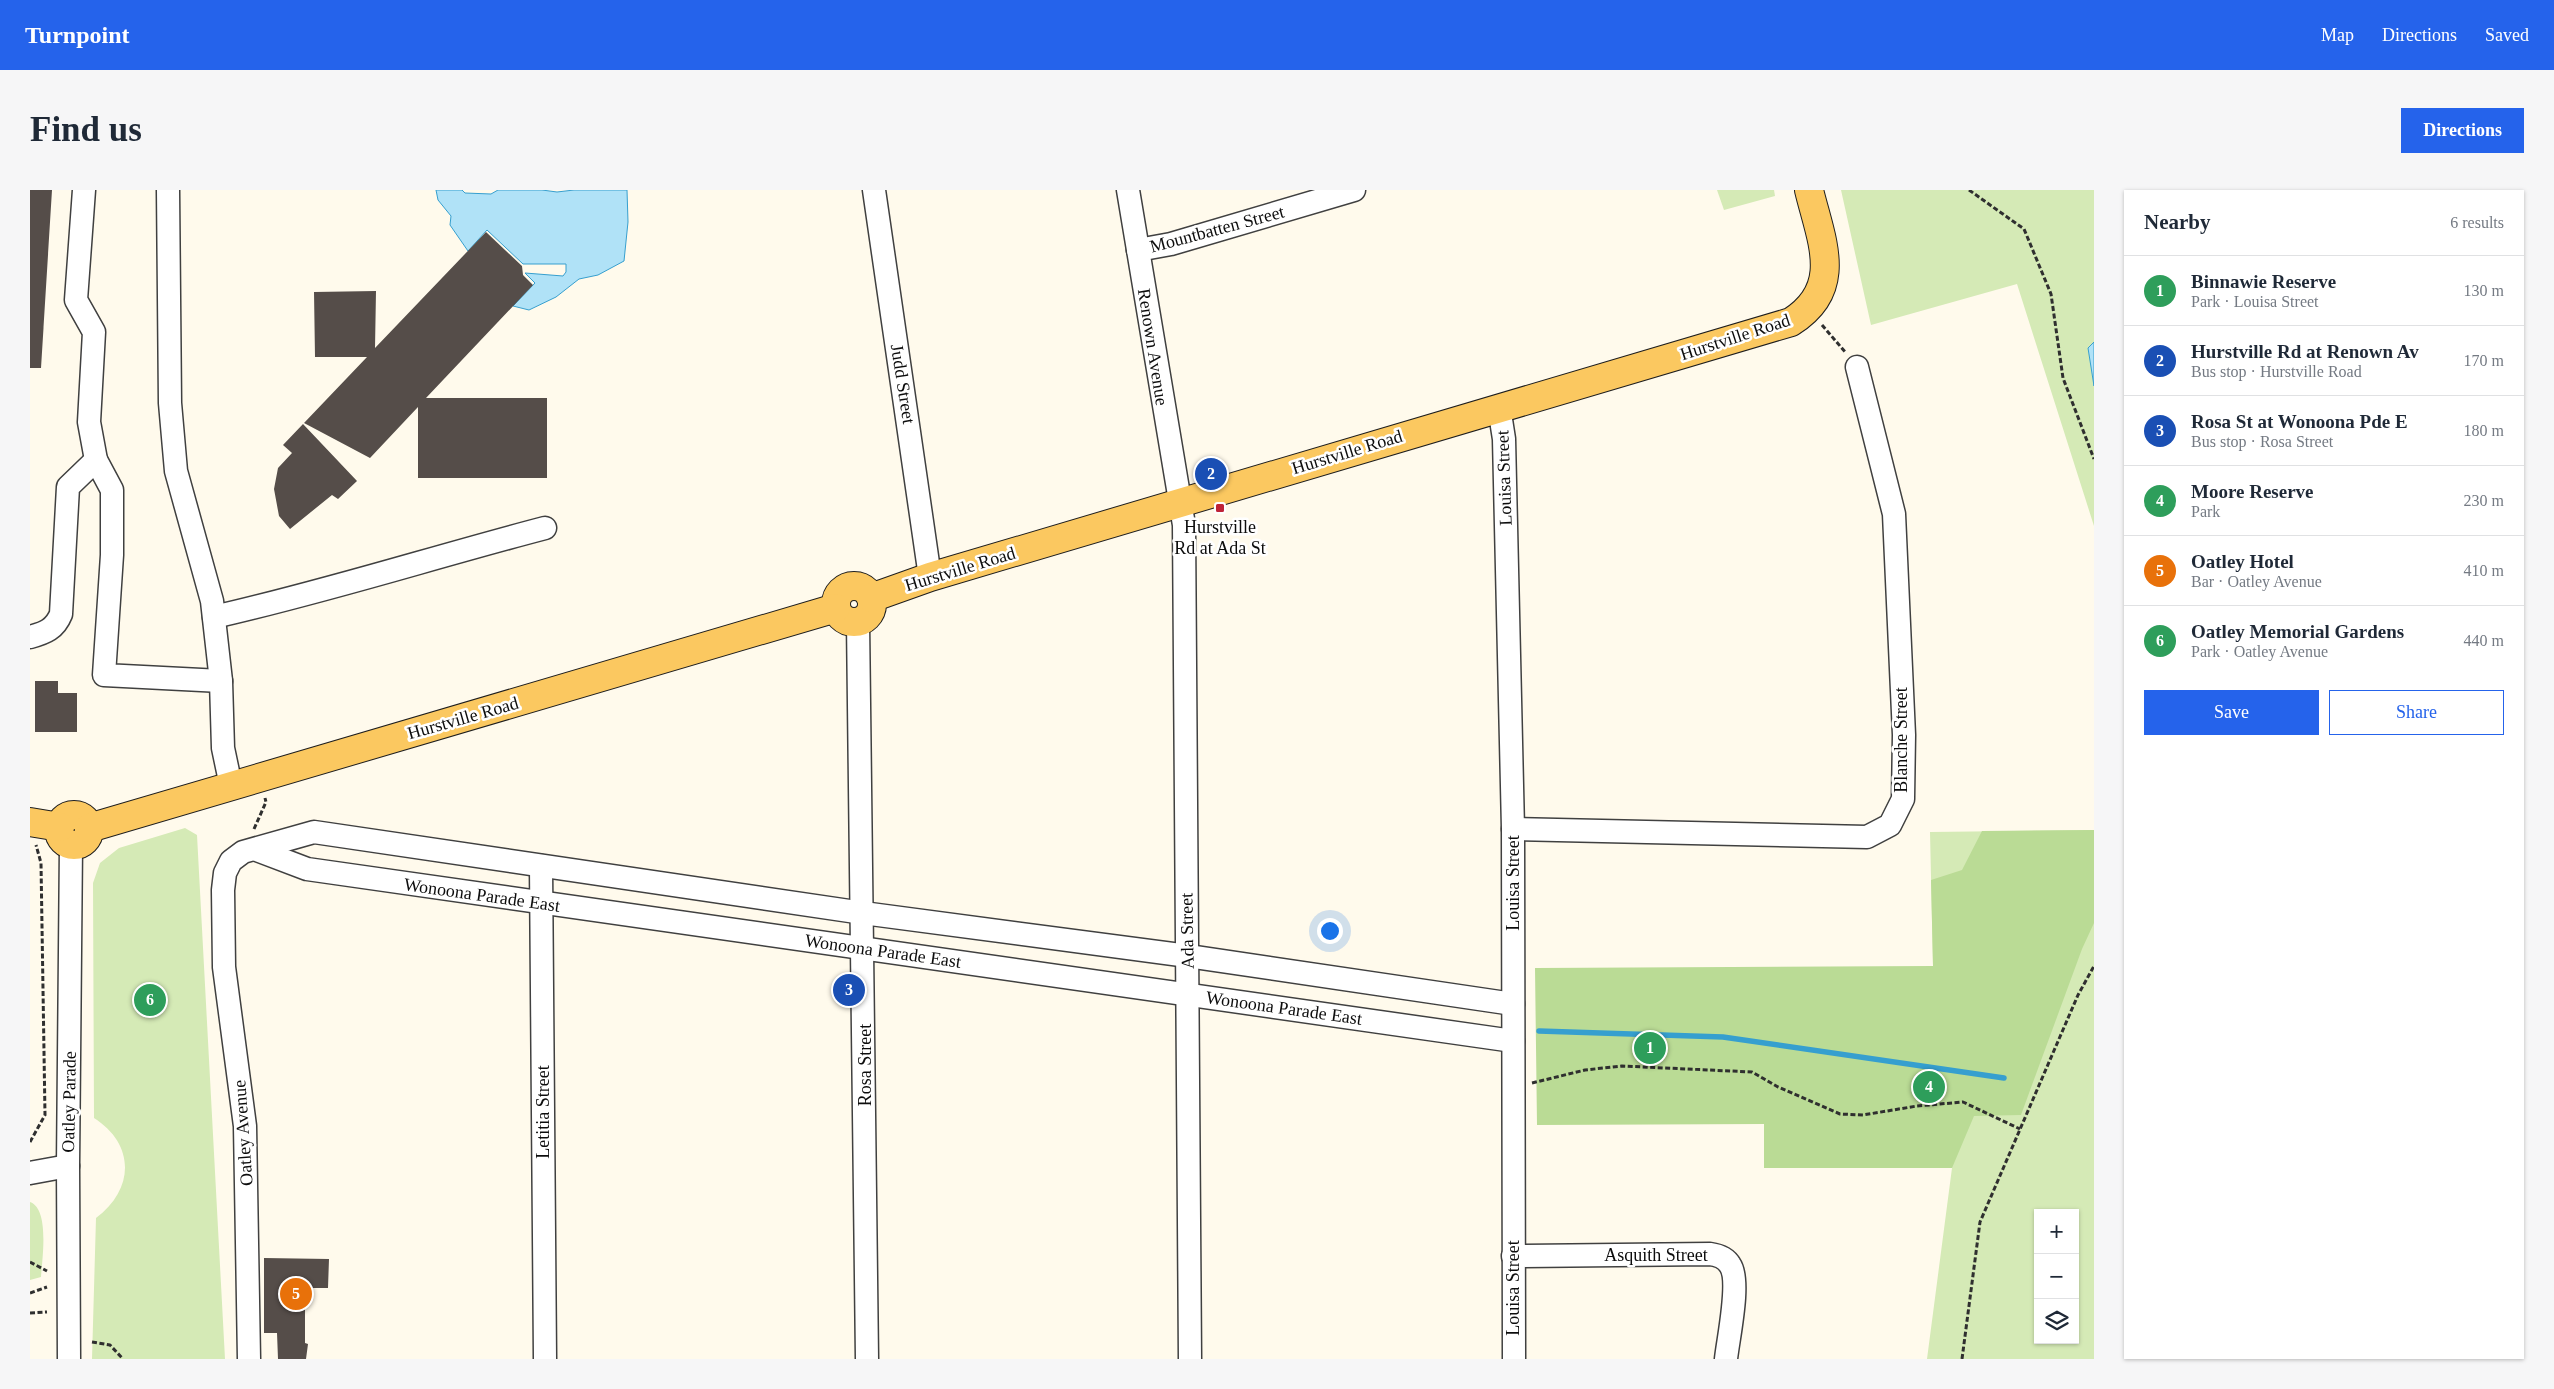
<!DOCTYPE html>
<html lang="en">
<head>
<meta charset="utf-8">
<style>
  body { margin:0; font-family:Georgia,serif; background:#f6f6f7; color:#1f2937 }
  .controls { position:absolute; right:15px; bottom:15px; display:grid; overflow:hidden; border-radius:0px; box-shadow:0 1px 4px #0004 }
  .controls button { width:45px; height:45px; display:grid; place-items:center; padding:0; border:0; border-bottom:1px solid #e0e1e3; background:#fff; color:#1f2937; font:25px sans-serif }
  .you { position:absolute; left:1299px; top:740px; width:18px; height:18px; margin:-12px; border:4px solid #fff; border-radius:50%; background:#1a73e8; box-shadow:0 0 0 8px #1a73e833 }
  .badge { display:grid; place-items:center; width:32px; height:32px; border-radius:50%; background:#2563eb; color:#fff; font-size:16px; font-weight:700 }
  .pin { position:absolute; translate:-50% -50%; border:2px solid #fff; box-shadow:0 1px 5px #0006 }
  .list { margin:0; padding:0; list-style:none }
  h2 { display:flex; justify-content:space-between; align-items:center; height:65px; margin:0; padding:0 20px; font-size:21px }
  h2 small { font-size:16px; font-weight:400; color:#747a83 }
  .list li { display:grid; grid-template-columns:32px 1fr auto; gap:15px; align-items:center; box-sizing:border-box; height:70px; padding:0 20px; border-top:1px solid #e0e1e3 }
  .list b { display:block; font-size:19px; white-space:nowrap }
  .list p { margin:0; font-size:16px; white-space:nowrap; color:#747a83 }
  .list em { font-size:16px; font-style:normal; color:#747a83 }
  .actions { display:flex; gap:10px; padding:15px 20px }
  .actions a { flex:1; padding:11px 0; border:1px solid #2563eb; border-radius:0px; text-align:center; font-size:18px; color:#2563eb }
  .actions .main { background:#2563eb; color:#fff }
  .icon { flex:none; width:28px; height:28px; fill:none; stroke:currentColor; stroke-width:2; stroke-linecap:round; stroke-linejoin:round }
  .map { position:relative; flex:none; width:2064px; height:1169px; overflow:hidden; border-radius:0px }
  header { display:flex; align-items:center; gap:30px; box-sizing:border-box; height:70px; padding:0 25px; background:#2563eb; color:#fff }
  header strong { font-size:24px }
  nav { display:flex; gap:28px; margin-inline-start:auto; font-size:18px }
  .intro { display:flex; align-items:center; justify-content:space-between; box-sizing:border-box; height:120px; padding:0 30px }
  h1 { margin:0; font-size:35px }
  .button { padding:12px 22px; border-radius:0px; background:#2563eb; color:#fff; font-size:18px; font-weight:700 }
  main { display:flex; gap:30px; padding:0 30px }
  aside { flex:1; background:#fff; border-radius:0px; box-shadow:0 1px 4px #0004 }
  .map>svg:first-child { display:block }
  .green { fill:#d5eab6; fill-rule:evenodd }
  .forest { fill:#badb95 }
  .water { fill:#b0e2f7; stroke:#369fcf }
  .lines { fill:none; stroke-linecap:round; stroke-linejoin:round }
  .stream { stroke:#369fcf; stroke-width:5.5 }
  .building { fill:#554d49 }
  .minor-casing { stroke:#404040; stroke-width:25 }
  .major-casing { stroke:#1e1e1e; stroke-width:30 }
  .path { stroke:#2f2f2f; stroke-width:3; stroke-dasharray:5 2.5; stroke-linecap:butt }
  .minor { stroke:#fff; stroke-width:22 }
  .major { stroke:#fbc860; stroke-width:28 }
  .poi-dot { fill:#bf2337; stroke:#fff; stroke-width:2 }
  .labels { text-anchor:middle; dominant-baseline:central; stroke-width:5; stroke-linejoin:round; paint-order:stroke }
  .street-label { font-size:18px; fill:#0d0d0d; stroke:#fff }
  .poi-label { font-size:18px; fill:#0d0d0d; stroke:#fff }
</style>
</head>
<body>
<header>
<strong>Turnpoint</strong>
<nav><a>Map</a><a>Directions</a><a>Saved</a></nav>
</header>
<div class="intro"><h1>Find us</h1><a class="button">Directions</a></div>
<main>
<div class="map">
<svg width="2064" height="1169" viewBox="0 0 2064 1169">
  <rect width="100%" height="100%" fill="#fffaec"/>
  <g class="green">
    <polygon points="1687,0 1744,0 1745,6 1694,20"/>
    <polygon points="1811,0 2064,0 2064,336 1987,94 1841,135"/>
    <path d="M155 638 167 645 195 1169H62L66 1028C105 999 105 954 64 928L63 693 70 673 89 658Z"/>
    <path d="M2064 640V1169H1897L1922 978H1734L1903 776 1900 642ZM2008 1023H2045V1150H2008Z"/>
    <path d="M0 1012C20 1019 12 1070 11 1087L0 1090Z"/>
  </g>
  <polygon class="forest" points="2064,640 2064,733 2052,759 1991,925 1944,926 1922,978 1734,978 1734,934 1507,935 1505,778 1903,776 1901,690 1932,680 1952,641"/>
  <g class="water">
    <polygon points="406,0 432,0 435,3 461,4 468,0 512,0 527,2 544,0 597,0 598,32 594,71 568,85 549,89 526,107 499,120 483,116 505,93 495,83 533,86 536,82 536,74 493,74 457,40 438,61 420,35 421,26 408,10"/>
    <polygon points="2064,152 2064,196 2058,158"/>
  </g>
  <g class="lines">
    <polyline class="stream" points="1509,841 1693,847 1974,888"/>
  </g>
  <g class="building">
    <polygon points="0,0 22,0 11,178 0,178"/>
    <polygon points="456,42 492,76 493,85 503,95 396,208 517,208 517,288 388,288 388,217 340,268 274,233 337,167 285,167 284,102 346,101 345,158"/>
    <polygon points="273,234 327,291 308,309 302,305 260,339 249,326 244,299 248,278 262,263 253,255"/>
    <polygon points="5,491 28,491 28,503 47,503 47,542 5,542"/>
    <polygon points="234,1068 299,1069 298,1098 275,1098 275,1153 278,1154 276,1169 248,1169 247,1143 234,1143"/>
  </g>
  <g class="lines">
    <g class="minor-casing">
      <g id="minor">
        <polyline points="54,0 46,110 64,142 59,232 66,270 82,300 82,365 74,485 191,491"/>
        <polyline points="138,0 140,213 146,281 182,411 191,491 193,558 201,596"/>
        <polyline points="844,0 900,387"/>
        <polyline points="1098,0 1154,335 1160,1169"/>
        <polyline points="1108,60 1141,54 1324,0"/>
        <polyline points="1469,217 1474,249 1483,639 1484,1169"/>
        <path d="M184 427C295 402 404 367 515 338"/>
        <polyline points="828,432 837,1169"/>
        <path d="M0 447C15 443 25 439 31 424L38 297 66 270"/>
        <polyline points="1483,639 1837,647 1860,635 1873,609 1874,545 1864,324 1827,177"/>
        <polyline points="227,660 277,679 1483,851"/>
        <polyline points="511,676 515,1169"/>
        <polyline points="0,983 38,976"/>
        <path d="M1483 1066 1680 1064C1687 1065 1696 1068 1700 1075 1711 1091 1698 1149 1696 1169"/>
        <polyline points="39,1169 38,976 41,654"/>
        <polyline points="219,1169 215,936 194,777 193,700 195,683 201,671 213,662 284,642 833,723 1158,766 1483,814"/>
      </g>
    </g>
    <g class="major-casing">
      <g id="major">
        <circle cx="824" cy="414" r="18"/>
        <path d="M841 408 900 387 1761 132C1815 98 1791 50 1779 0"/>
        <circle cx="44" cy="640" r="15"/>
        <polyline points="0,632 30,637"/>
        <polyline points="59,638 806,418"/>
      </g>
    </g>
    <g class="path">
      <polyline points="1939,0 1994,39 2021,104 2033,188 2064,269"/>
      <polyline points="1792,135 1816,163"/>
      <polyline points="224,639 236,612 235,608"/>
      <polyline points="1502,893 1555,880 1592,876 1722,882 1748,897 1810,924 1833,925 1887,916 1933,912 1990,939"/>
      <polyline points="0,952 15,925 11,673 6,655"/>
      <polyline points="0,1072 17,1081"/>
      <polyline points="0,1103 17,1097"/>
      <polyline points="0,1123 17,1122"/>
      <polyline points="62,1152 80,1155 93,1169"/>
      <polyline points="1932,1169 1950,1032 2048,805 2064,776"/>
    </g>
    <use href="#minor" class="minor"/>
    <use href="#major" class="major"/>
  </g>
  <rect class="poi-dot" x="1185" y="313" width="10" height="10" rx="2.5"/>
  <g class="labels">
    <g class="street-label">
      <text transform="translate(1187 39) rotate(-15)">Mountbatten Street</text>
      <text transform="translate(1705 147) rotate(-18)">Hurstville Road</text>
      <text transform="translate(1123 157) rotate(81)">Renown Avenue</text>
      <text transform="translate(873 194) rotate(81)">Judd Street</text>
      <text transform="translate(1317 262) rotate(-17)">Hurstville Road</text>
      <text transform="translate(1474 288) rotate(-92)">Louisa Street</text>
      <text transform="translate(930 379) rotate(-17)">Hurstville Road</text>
      <text transform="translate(433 528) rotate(-16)">Hurstville Road</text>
      <text transform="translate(1871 550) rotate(-90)">Blanche Street</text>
      <text transform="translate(1483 693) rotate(-90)">Louisa Street</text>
      <text transform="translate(452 705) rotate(8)">Wonoona Parade East</text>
      <text transform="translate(1157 741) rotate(-91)">Ada Street</text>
      <text transform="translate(853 761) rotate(8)">Wonoona Parade East</text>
      <text transform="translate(1254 818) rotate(8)">Wonoona Parade East</text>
      <text transform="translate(835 875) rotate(-90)">Rosa Street</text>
      <text transform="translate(39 912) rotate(-89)">Oatley Parade</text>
      <text transform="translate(513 922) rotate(-90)">Letitia Street</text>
      <text transform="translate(213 943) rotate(-94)">Oatley Avenue</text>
      <text x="1626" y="1065">Asquith Street</text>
      <text transform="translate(1483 1098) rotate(-90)">Louisa Street</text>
    </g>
    <g class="poi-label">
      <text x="1190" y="337">Hurstville<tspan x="1190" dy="21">Rd at Ada St</tspan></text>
    </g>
  </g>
</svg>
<div class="controls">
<button>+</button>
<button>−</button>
<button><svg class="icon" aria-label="layers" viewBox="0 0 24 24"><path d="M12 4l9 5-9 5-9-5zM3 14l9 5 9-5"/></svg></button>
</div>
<div class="you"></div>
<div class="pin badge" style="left:1620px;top:858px;background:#2e9e5b">1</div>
<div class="pin badge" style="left:1181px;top:284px;background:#1a4fb4">2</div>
<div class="pin badge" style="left:819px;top:800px;background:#1a4fb4">3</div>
<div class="pin badge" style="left:1899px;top:897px;background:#2e9e5b">4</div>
<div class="pin badge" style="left:266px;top:1104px;background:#e8710a">5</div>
<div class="pin badge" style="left:120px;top:810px;background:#2e9e5b">6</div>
</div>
<aside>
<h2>Nearby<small>6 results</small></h2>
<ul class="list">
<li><span class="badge" style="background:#2e9e5b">1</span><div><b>Binnawie Reserve</b><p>Park · Louisa Street</p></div><em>130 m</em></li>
<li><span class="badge" style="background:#1a4fb4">2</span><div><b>Hurstville Rd at Renown Av</b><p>Bus stop · Hurstville Road</p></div><em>170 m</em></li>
<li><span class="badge" style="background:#1a4fb4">3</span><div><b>Rosa St at Wonoona Pde E</b><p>Bus stop · Rosa Street</p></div><em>180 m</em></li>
<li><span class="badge" style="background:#2e9e5b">4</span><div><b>Moore Reserve</b><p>Park</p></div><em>230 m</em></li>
<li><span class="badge" style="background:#e8710a">5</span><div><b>Oatley Hotel</b><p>Bar · Oatley Avenue</p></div><em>410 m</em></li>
<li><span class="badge" style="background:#2e9e5b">6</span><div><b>Oatley Memorial Gardens</b><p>Park · Oatley Avenue</p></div><em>440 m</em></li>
</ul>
<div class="actions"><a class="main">Save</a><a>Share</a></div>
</aside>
</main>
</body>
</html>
